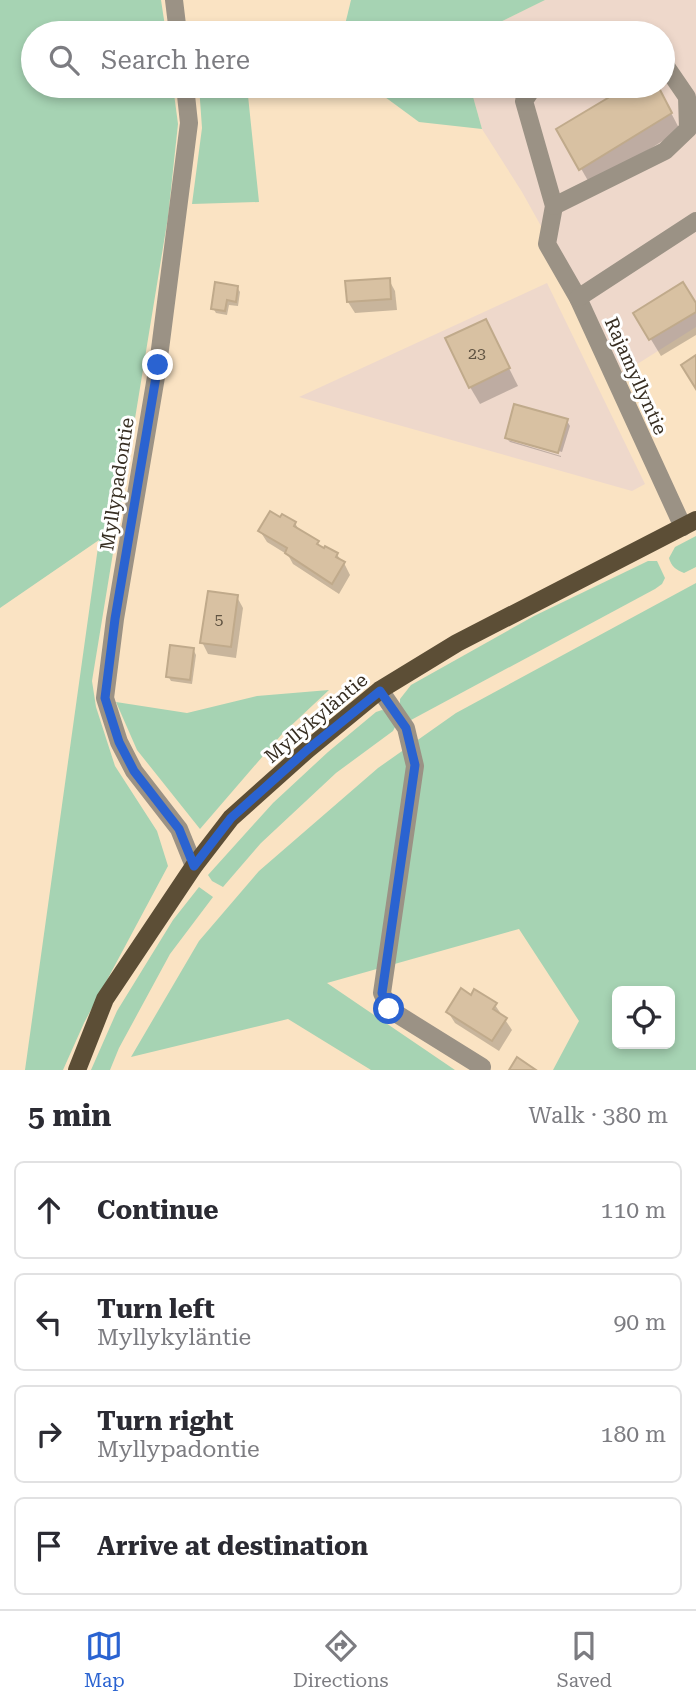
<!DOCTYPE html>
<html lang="en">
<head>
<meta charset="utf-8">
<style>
  body { margin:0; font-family:"Roboto Serif",serif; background:#f2f2f3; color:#2b2b33 }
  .controls { position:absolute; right:21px; bottom:21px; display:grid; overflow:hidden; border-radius:10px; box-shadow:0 4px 10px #0003 }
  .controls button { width:63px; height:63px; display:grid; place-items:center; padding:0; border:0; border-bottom:2px solid #e1e1e2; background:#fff; color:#2b2b33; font:35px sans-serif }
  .stop { position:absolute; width:21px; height:21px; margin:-16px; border:5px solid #2a63d1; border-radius:50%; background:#fff }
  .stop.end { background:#2a63d1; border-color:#fff; box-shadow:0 2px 7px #0008 }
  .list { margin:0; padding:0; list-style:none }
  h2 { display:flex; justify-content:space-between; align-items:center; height:91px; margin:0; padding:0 28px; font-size:30px }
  h2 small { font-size:23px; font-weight:400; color:#7c7c81 }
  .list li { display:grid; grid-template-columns:46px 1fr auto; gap:21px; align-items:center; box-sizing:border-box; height:98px; margin:0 14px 14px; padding:0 14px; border:2px solid #e1e1e2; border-radius:10px }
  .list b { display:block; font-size:26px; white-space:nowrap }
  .list p { margin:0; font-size:23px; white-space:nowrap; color:#7c7c81 }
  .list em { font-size:23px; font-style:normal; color:#7c7c81 }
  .icon { flex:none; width:38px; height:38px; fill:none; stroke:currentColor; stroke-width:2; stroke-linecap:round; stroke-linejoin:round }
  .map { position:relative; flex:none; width:696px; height:1070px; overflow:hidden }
  .search { position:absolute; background:#fff; box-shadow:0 4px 10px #0003; left:21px; right:21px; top:21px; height:77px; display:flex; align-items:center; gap:18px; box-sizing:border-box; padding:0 24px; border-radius:38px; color:#7c7c81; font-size:26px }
  .sheet { height:539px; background:#fff }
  nav { display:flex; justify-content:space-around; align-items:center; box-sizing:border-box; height:98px; border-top:2px solid #e1e1e2; background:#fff; font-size:19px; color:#7c7c81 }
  nav a { display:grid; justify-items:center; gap:4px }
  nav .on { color:#2a63d1 }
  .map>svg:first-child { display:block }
  .industrial { fill:#eed8cb }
  .green { fill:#a6d3b3; fill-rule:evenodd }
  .shadow { fill:#0003 }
  .building { fill:#d8c1a2; stroke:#c0aa8b; stroke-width:2 }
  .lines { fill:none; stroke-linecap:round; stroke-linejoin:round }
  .minor { stroke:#9b9285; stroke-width:18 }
  .major { stroke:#5c4e36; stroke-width:18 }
  .route { stroke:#2a63d1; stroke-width:9 }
  .labels { text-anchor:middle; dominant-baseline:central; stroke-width:6; stroke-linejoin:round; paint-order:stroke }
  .number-label { font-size:16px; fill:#5f5342 }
  .street-label { font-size:19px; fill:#372e22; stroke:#fff }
</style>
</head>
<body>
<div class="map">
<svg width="696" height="1070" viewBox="0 0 696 1070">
  <rect width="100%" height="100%" fill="#fae3c3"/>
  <g class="industrial">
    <polygon points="545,0 696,0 696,327 623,373 522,192 482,129 470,86 663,86 663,33 478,33"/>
    <polygon points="547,283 645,484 632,491 299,397"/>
  </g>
  <g class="green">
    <polygon points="0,0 161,0 166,33 33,33 33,86 173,86 178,124 168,217 92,681 96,707 115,766 157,831 168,866 84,1023 63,1070 25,1070 99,540 0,608"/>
    <polygon points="351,0 545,0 478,33 343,33"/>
    <polygon points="199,86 247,86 259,202 192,204 202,128"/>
    <polygon points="370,86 470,86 482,129 419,122"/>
    <path d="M696 536V567L684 573C676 570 671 566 669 558L675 547Z"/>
    <polygon points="648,561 657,561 665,578 662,584 655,589 411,720 400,705 400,699 411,685 534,616"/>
    <path d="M696 583V1070H553L579 1021 519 929 327 983 455 1070H371L288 1019 131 1057 199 941 259 871 378 768 456 713ZM617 991H670V1044H617Z"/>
    <polygon points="329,690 282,734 200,829 137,750 116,702 187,713 257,696"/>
    <polygon points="382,710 388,712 396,725 393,731 336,773 261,843 223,887 212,881 208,875 273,803 328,752 376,712"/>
    <polygon points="199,887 213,897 170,954 119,1048 110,1070 91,1070 117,1011 173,920"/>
  </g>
  <g class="shadow">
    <polygon points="631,86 657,86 680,130 591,186 559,130"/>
    <polygon points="389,280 395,291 397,310 355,313 348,302"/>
    <polygon points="237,287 240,292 238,306 229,305 227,315 216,313 213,308"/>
    <polygon points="696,306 696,335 661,356 635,313"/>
    <polygon points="485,321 518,386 480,404 470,387"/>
    <polygon points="516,406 567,421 570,426 562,452 508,437 508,440 507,437"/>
    <polygon points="508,440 561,456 561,457 510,442"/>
    <polygon points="281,519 295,523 300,532 318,543 321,549 337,555 344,563 350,575 339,594 293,564 288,555 267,542 260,531"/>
    <polygon points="237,597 243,608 236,658 208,654 202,642"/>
    <polygon points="193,649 196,655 192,684 171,681 168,676"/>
    <polygon points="471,997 495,1005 512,1030 499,1051 455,1023 448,1012"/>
  </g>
  <g class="building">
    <polygon points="628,86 658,86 672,113 579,170 556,129"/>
    <polygon points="390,278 391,299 347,302 345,281"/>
    <polygon points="215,282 238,286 236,302 227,300 225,311 211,309"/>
    <polygon points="683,282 696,303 696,312 649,340 633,313"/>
    <polygon points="486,319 510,368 469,388 445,338"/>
    <polygon points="696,355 696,389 681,365"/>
    <polygon points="514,404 568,419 558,453 505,438"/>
    <polygon points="270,511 280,517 282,514 296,522 294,526 319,541 317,544 324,548 325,546 338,553 336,557 345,562 332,584 285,553 287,548 258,531"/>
    <polygon points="208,591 238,595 231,647 200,643"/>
    <polygon points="170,645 194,648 190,680 166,677"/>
    <polygon points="461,988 471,995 474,989 497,1003 493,1009 507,1018 492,1041 446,1012"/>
    <polygon points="517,1057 536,1070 509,1070"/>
  </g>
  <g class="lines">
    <g class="minor">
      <polyline points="174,0 178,33"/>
      <polyline points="185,86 189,123 158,365 115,619 105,698 119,742 134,771 179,829 194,866"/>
      <polyline points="534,86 524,101 554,206 547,244 578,298 683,527"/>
      <polyline points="554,206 665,151 688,129 687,97 663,62"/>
      <polyline points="578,298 696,221"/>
      <polyline points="380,690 406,728 415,766 382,993 389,1009 482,1067"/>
    </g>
    <polyline class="major" points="77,1070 105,999 194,866 231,818 307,750 380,690 457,643 696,520"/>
  </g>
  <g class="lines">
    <polyline class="route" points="158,365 115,619 105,698 119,742 134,771 179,829 194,866 231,818 307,750 380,691 406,728 415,765 382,993 389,1009"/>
  </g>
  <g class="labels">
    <g class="number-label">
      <text x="477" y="353">23</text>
      <text x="219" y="619">5</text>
    </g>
    <g class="street-label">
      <text transform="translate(636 376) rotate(66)">Rajamyllyntie</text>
      <text transform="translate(117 484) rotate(-81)">Myllypadontie</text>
      <text transform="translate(316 718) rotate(-40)">Myllykyläntie</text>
    </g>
  </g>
</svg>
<div class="controls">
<button><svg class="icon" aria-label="locate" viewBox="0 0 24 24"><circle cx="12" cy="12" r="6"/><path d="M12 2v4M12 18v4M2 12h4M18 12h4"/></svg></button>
</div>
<div class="stop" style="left:389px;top:1009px"></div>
<div class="stop end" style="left:158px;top:365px"></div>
<div class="search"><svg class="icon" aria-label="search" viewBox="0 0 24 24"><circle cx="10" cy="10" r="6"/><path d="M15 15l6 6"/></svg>Search here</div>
</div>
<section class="sheet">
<h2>5 min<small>Walk · 380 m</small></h2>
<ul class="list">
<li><svg class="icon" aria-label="ahead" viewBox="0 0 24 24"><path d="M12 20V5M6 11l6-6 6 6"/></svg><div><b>Continue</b></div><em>110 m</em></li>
<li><svg class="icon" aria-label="left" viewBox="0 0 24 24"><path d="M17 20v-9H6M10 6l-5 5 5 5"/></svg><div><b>Turn left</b><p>Myllykyläntie</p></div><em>90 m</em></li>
<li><svg class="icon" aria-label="right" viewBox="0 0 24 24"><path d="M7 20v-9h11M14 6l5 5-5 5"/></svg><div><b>Turn right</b><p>Myllypadontie</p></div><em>180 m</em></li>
<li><svg class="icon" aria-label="arrive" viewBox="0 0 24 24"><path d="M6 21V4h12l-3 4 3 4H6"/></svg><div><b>Arrive at destination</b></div></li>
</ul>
</section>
<nav>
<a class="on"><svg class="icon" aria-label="map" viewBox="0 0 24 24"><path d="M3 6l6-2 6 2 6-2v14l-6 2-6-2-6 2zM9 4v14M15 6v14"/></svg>Map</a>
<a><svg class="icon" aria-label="directions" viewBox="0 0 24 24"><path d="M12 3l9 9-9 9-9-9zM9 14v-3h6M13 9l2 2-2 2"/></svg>Directions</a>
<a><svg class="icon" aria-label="saved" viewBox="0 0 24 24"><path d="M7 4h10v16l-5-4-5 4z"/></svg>Saved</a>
</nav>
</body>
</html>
